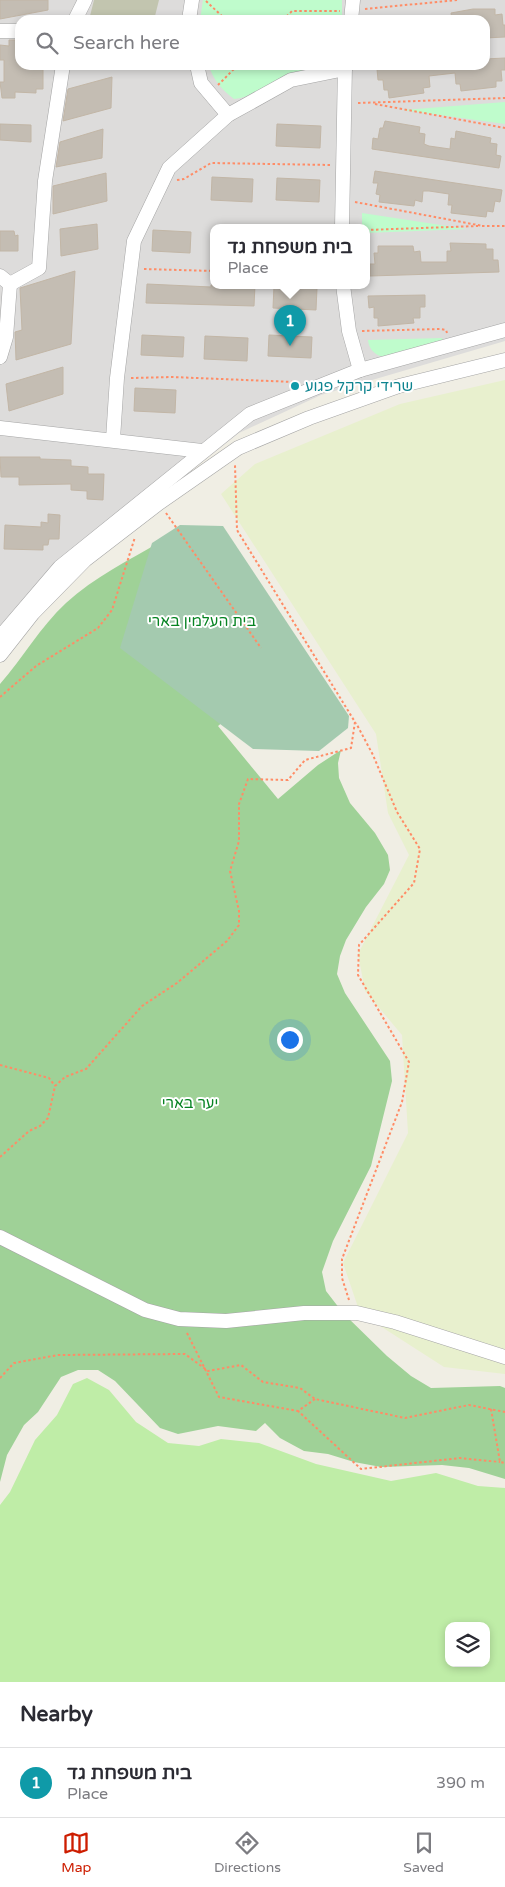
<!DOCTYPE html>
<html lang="en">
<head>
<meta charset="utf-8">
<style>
  body { margin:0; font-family:"Varela Round",Heebo,sans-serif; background:#f7f7f7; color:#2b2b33 }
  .controls { position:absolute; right:15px; bottom:15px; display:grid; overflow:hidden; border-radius:10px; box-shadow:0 2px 8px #0003 }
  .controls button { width:45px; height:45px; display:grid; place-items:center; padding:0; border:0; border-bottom:1px solid #e1e1e2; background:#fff; color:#2b2b33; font:25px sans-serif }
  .you { position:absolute; left:289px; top:1039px; width:18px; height:18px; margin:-12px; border:4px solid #fff; border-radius:50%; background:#1a73e8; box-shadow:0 0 0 8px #1a73e833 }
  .badge { display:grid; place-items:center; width:32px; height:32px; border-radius:50%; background:#cd1d00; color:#fff; font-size:16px; font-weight:700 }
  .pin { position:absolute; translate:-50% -41px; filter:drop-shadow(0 1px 2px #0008) }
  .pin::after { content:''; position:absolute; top:26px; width:18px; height:15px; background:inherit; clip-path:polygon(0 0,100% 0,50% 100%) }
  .popup { position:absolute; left:210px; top:224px; width:160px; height:65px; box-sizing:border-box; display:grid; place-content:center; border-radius:10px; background:#fff; filter:drop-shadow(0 1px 4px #0005); font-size:16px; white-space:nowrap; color:#7c7c81 }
  .popup b { font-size:19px; color:#2b2b33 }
  .popup::after { content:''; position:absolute; left:50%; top:100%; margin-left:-10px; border:10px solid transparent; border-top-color:#fff }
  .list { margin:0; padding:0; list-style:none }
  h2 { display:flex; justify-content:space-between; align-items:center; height:65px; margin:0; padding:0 20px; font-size:21px }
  h2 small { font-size:16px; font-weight:400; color:#7c7c81 }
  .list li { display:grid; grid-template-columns:32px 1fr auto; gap:15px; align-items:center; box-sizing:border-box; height:70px; padding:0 20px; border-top:1px solid #e1e1e2 }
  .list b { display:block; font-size:19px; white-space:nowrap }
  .list p { margin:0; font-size:16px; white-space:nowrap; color:#7c7c81 }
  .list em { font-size:16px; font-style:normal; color:#7c7c81 }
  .icon { flex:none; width:28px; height:28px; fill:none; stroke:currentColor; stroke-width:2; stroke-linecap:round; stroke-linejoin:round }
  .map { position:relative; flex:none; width:505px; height:1682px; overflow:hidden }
  .search { position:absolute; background:#fff; box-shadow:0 2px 8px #0003; left:15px; right:15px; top:15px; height:55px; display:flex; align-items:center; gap:12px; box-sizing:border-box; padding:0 18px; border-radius:15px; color:#7c7c81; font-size:19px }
  .sheet { height:135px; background:#fff }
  nav { display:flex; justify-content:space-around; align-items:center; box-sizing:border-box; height:70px; border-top:1px solid #e1e1e2; background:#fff; font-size:14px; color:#7c7c81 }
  nav a { display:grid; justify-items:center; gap:2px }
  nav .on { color:#cd1d00 }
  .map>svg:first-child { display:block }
  .residential { fill:#dddcdb; fill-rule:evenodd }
  .construction { fill:#c2c5af }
  .farmland { fill:#e8f0ce }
  .grass { fill:#bfeda7; fill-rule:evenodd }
  .forest { fill:#9fd197 }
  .cemetery { fill:#a4caaf }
  .park { fill:#bffccc }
  .building { fill:#c4bdb3; stroke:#c2b6a6 }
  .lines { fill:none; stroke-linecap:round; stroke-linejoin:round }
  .minor-casing { stroke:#a5a5a5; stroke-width:15 }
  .path { stroke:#ff8c66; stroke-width:2; stroke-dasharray:2.5 2.5; stroke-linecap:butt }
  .minor { stroke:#fff; stroke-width:14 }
  .culture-dot { fill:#0f9aa8; stroke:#fff; stroke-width:2 }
  .labels { text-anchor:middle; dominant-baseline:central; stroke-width:4; stroke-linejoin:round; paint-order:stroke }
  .culture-label { font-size:15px; fill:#0d838f; stroke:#fff; text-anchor:start }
  .park-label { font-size:15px; fill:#068322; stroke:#fff }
</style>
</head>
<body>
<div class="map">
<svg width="505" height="1682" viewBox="0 0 505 1682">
  <rect width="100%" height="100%" fill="#f0eee4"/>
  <path class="residential" d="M0 0H505V341L321 395 239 433 63 573 0 646ZM20 20H485V65H20ZM214 227H366V285H214Z"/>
  <polygon class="construction" points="94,0 159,0 154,20 89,20"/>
  <polygon class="farmland" points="505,380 505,1374 444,1367 360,1313 343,1263 408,1133 402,1035 365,991 358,954 409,855 388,813 376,734 221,494 255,464 400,404"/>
  <path class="grass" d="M87 1378 109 1390 136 1422 168 1443 199 1446 221 1439 259 1443 316 1464 391 1481 436 1473 478 1486 505 1488V1682H0V1505L10 1492 35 1440 57 1415 73 1384ZM449 1626H486V1663H449Z"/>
  <path class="forest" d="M163 540 224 721 218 726 278 799 318 765 341 750 338 763 339 778 350 803 375 833 388 855 390 870 384 884 366 907 346 940 340 956 337 974 345 993 390 1061 392 1081 371 1166 333 1241 322 1272 326 1291 343 1313 387 1356 411 1376 431 1388 500 1386 505 1388V1479L469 1468 442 1465 381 1467 354 1462 328 1454 304 1451 280 1438 265 1423 256 1431 218 1426 178 1434 160 1428 115 1381 98 1370H78L61 1377 38 1412 24 1425 7 1455 0 1482V684C23 658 40 627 66 603 94 577 130 560 163 540Z"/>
  <polygon class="cemetery" points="180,525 223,526 349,716 348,728 319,751 253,749 120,648 152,543"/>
  <g class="park">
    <polygon points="203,0 342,0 342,20 200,20"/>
    <path d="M209 65H336C319 69 299 71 283 78 267 84 250 98 234 99 223 91 212 79 209 65Z"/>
    <polygon points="505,102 505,124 403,110"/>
    <polygon points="362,213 467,229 366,233 366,227 362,227"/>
    <path d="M442 338 448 346C427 351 372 373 368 340Z"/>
  </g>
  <g class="building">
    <polygon points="0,0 48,0 48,10 0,19"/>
    <polygon points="473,9 495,9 495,15 502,14 503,25 505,25 505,37 485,38 485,20 452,20 451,13"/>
    <polygon points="9,40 20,40 20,65 43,65 43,89 36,89 36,93 15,92 15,98 2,98 0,82 4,82 4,60 0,60 0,45 9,46"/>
    <polygon points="505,58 505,70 501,70 502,81 496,81 496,87 461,91 460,84 456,84 455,73 429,76 430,87 423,88 424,93 389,98 388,90 384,90 383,80 378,80 377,69 422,65 485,65 485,59"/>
    <polygon points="112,77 111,108 63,121 68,89"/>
    <polygon points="385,121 420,127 419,133 425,134 424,144 429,146 450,149 451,138 455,139 456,131 491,138 490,143 497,144 496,155 501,156 499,168 372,149 373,138 378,139 380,128 383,128"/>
    <polygon points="0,124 31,125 31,142 0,140"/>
    <polygon points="277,124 321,126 320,148 276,146"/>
    <polygon points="103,129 102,158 56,167 60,142"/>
    <polygon points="375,171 502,190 500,202 495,201 493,212 487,211 486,217 451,213 452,205 448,205 449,194 429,191 423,191 422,202 415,200 414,206 379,202 380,195 376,194 378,183 373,183"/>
    <polygon points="106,173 107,201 53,214 53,186"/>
    <polygon points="212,177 253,179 252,202 211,200"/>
    <polygon points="277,178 320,180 319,202 276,200"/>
    <polygon points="97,224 98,249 61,256 60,229"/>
    <polygon points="153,230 191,232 190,253 152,251"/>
    <polygon points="0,231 14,231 15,236 18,235 18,251 0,251"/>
    <polygon points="450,243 486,244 486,249 493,249 493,260 498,260 499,272 370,276 370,264 375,264 374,253 378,253 378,246 413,246 414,252 420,251 421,262 447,262 447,251 451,251"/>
    <polygon points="75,271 71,344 16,360 15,332 22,330 20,288"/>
    <polygon points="147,284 211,287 211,285 255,285 254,306 146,303"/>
    <polygon points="274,286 317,288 316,310 273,308"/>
    <polygon points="425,295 425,307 420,307 420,318 413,318 414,323 378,326 378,318 374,318 374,307 369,308 368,296"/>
    <polygon points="142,335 184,337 183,357 141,355"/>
    <polygon points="269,335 312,337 311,358 268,356"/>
    <polygon points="205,336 248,338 247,361 204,359"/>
    <polygon points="63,367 63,394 9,411 6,384"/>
    <polygon points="135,388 176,390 175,413 134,411"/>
    <polygon points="0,457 40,457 40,459 71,460 71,466 88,467 88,474 104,474 103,500 87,499 87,491 71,490 71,484 19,485 19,477 1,477"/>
    <polygon points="48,514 60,515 59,539 49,539 48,545 43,545 43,550 4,549 5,525 41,527 41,522 48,523"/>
  </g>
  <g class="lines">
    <g class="minor-casing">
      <g id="minor">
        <polyline points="75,20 85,0"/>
        <polyline points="189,20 192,0"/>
        <polyline points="351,20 353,0"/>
        <polyline points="0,31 20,31"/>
        <polyline points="197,65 201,83 228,115"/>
        <polyline points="342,227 345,65"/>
        <polyline points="0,276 10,284"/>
        <polyline points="10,284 39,268 45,181 63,65"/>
        <polyline points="343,285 349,331 360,370"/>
        <polyline points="0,357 6,337 10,284"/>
        <polyline points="0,428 202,451"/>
        <polyline points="113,439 117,378 134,241 169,168 228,115 291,80 345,69"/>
        <polyline points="0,637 60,567 250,414 360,370 505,330"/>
        <polyline points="0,655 33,613 85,560 159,503 238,448 309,418 399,386 505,360"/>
        <polyline points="0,1237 145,1310 179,1319 226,1321 304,1313 357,1313 395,1322 505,1357"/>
      </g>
    </g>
    <g class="path">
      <polyline points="206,1 226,20"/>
      <polyline points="365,9 457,0"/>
      <polyline points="283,20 292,11 340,11"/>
      <polyline points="218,85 238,65"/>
      <polyline points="358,103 505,98"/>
      <polyline points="375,104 505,128"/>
      <polyline points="177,180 184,179 211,163 331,165"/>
      <polyline points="355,202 483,226"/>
      <polyline points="482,226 505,226"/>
      <polyline points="366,230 478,226"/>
      <polyline points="144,269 214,271"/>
      <polyline points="362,331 440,329 446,330 447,333"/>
      <polyline points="131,378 172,377 294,382"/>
      <polyline points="166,513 261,648"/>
      <polyline points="0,697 36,666 98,628 112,610 135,537"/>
      <polyline points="0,1065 49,1078 55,1086"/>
      <polyline points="0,1157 29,1131 40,1126 48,1118 55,1086 65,1077 86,1069 142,1006 177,983 227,941 239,925 239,911 230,871 239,841 239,804 248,779 288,780 305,760 351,748 355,722 237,530 235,465"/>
      <polyline points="349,1300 342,1278 342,1259 402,1102 409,1062 358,975 359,945 414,883 420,849 397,812 373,755 356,723"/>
      <polyline points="187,1333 219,1397 298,1411"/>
      <polyline points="0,1378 14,1363 58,1355 185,1354 208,1371 241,1365 263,1382 300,1388 315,1399 405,1418 469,1405 505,1412"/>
      <polyline points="315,1399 298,1411 361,1469 460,1458 500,1462"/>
      <polyline points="491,1409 500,1462 505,1463"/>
    </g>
    <use href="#minor" class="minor"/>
  </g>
  <circle class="culture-dot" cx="295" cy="386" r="5"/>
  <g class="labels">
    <g class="culture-label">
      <text x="305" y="386">שרידי קרקל פגוע</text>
    </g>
    <g class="park-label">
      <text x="202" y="621">בית העלמין בארי</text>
      <text x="190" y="1103">יער בארי</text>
    </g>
  </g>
</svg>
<div class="controls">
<button><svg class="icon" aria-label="layers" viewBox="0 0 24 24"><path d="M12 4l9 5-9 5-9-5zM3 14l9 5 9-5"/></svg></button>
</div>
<div class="you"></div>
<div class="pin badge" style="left:290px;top:346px;background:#0f9aa8">1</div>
<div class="popup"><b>בית משפחת גד</b>Place</div>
<div class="search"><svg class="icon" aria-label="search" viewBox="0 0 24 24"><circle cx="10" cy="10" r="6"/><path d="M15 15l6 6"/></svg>Search here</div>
</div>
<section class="sheet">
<h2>Nearby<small></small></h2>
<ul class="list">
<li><span class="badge" style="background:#0f9aa8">1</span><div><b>בית משפחת גד</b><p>Place</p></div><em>390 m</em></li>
</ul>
</section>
<nav>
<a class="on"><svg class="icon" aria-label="map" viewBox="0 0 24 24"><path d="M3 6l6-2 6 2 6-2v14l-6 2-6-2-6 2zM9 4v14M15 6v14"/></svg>Map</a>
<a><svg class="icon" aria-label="directions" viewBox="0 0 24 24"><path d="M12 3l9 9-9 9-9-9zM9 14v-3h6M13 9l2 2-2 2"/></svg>Directions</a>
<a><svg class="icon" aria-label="saved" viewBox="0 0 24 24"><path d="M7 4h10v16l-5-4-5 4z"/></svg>Saved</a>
</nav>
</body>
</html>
